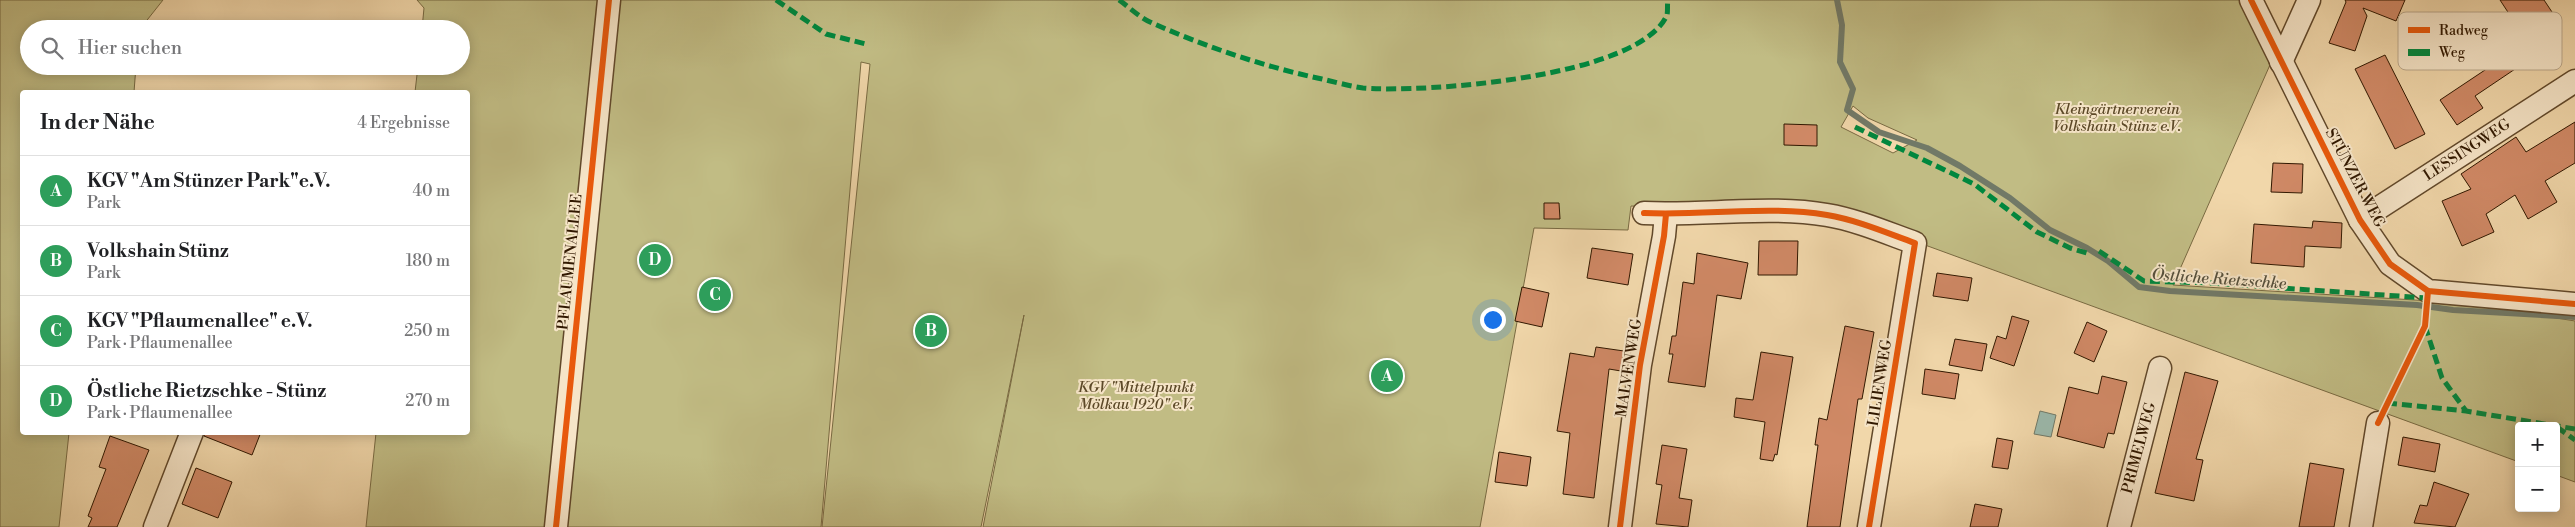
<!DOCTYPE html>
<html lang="de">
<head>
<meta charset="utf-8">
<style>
  body { margin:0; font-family:"Libre Bodoni",serif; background:#f6f6f6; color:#202124 }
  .controls { position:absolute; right:15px; bottom:15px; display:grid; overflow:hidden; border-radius:5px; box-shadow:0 2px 12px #0003 }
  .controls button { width:45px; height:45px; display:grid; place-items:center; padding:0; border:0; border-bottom:1px solid #e0e0e0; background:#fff; color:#202124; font:25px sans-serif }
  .you { position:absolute; left:1492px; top:319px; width:18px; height:18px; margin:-12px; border:4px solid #fff; border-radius:50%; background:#1a73e8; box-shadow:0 0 0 8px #1a73e833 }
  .badge { display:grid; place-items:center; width:32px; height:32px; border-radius:50%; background:#7c3aed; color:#fff; font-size:16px; font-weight:700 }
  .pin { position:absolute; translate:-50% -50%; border:2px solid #fff; box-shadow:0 1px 5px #0006 }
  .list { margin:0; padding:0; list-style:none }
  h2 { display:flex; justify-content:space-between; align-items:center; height:65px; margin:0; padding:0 20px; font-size:21px }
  h2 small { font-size:16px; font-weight:400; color:#757577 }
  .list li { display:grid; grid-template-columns:32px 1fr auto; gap:15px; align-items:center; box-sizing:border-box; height:70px; padding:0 20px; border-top:1px solid #e0e0e0 }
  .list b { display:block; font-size:19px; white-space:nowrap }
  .list p { margin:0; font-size:16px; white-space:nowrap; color:#757577 }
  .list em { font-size:16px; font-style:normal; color:#757577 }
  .icon { flex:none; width:28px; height:28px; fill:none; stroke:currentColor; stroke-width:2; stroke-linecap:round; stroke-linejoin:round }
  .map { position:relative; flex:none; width:2575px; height:527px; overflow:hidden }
  .search { position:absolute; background:#fff; box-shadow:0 2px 12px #0003; left:20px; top:20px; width:450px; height:55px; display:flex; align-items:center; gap:12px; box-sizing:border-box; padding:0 18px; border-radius:28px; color:#757577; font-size:19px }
  .panel { position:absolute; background:#fff; box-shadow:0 2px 12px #0003; left:20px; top:90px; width:450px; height:345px; border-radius:5px }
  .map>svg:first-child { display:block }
  .green { fill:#c1bc84; stroke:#796a42; fill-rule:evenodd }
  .water { fill:#9bb9ac; stroke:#717967 }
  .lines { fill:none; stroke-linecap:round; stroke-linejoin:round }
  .stream { stroke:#717967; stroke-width:6 }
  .building { fill:#d08966; stroke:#311800 }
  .minor-casing { stroke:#61482a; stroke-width:25 }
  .minor { stroke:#f6e5c8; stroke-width:22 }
  .quiet { stroke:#00873e; stroke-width:5; stroke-dasharray:10 5; stroke-linecap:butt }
  .cycleway-casing { stroke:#f6e5c8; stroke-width:9 }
  .cycleway { stroke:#e8590c; stroke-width:6 }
  .labels { text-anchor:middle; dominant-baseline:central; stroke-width:4; stroke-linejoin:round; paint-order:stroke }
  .park-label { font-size:15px; font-style:italic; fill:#5c4928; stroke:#f6e5c8 }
  .street-label { font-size:15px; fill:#311800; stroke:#f6e5c8 }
  .water-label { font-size:16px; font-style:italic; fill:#56503c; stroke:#f6e5c8 }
  .key { fill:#f6e5c8; stroke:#bba88c; stroke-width:1 }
  .key-label { font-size:14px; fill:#311800 }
</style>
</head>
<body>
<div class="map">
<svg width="2575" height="527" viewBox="0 0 2575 527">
  <rect width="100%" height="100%" fill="#f1d7aa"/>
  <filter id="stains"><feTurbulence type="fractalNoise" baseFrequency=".004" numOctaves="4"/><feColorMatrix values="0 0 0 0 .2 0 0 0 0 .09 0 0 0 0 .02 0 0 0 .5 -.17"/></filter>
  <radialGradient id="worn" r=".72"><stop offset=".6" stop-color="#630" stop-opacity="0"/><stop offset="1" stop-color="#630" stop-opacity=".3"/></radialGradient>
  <g class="green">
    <polygon points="0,0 163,0 140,29 29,29 29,66 136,66 134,92 22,92 22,432 69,433 59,527 0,527"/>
    <path d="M417 0H2244L2273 58 2173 285 2463 303 2575 321V482L2556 475V426H2519V462L1821 207 1674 208 1631 206 1628 230 1534 228 1480 527H983L1024 315 981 527H822L870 64 861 62 821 527H366L376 433 468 432V92H415L418 66H461V29H422L424 8ZM1853 106 1868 118 1917 140 1893 153 1841 127Z"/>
  </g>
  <polygon class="water" points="2040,411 2056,415 2051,437 2034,434"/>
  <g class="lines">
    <polyline class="stream" points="1837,0 1842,25 1840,62 1853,89 1847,110 1879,132 1927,148 1960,166 2010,198 2050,230 2087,248 2108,261 2139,287 2170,291 2417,305 2453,310 2575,317"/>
  </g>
  <g class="building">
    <polygon points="2345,0 2405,0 2396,21 2363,8 2367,16 2355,51 2329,43 2346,2"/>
    <polygon points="2500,0 2544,0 2552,12 2521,32"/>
    <polygon points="2505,35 2524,63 2475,96 2483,108 2457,125 2440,100 2491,66 2481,51"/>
    <polygon points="2385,55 2425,134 2395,149 2355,69"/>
    <polygon points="2575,122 2575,163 2545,181 2557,202 2528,219 2515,195 2486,214 2494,232 2462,246 2442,201 2471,189 2461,174 2516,137 2526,152"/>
    <polygon points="1784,124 1817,125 1817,146 1784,145"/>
    <polygon points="2273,163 2303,164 2302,193 2271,192"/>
    <polygon points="1544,203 1559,203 1560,219 1544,219"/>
    <polygon points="2313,221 2342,223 2341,248 2305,246 2304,267 2251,263 2254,224 2312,228"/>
    <polygon points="1759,241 1798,241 1797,275 1758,275"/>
    <polygon points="1592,248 1633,254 1628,285 1587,278"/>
    <polygon points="1697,253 1748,263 1741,299 1717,295 1705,387 1668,382 1673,354 1669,354 1672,336 1676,336 1683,282 1694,284"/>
    <polygon points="1937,273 1972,278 1968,301 1933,296"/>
    <polygon points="1522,287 1549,293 1542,327 1515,321"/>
    <polygon points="2012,316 2029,321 2014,366 1990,358 1997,336 2006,339"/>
    <polygon points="2087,322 2107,331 2094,362 2074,353"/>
    <polygon points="1845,326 1874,332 1862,399 1858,399 1840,527 1807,527 1818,445 1815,445 1819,418 1827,420"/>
    <polygon points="1955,339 1987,344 1982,371 1949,365"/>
    <polygon points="1596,347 1624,351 1621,371 1609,369 1594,498 1563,494 1570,433 1557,431 1570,353 1594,357"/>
    <polygon points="1761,352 1793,357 1777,455 1775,454 1773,461 1760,459 1765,422 1734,417 1736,398 1753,400"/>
    <polygon points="1925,369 1959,374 1955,399 1922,394"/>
    <polygon points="2185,372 2218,381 2196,459 2203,460 2194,501 2155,493"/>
    <polygon points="2102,376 2127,382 2114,434 2108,433 2104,448 2057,436 2069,387 2098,394"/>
    <polygon points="205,432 261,432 252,455 204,436"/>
    <polygon points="110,436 149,450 117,527 88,527 92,518 88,516 106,469 99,467"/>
    <polygon points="2403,437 2440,444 2435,472 2398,465"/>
    <polygon points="1997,438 2013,441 2008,469 1992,467"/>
    <polygon points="1662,445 1687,449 1679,498 1692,500 1688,527 1656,524 1662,485 1656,484"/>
    <polygon points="1499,452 1531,457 1527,486 1495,482"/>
    <polygon points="2310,463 2344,469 2334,527 2299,527"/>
    <polygon points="196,468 232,482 218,518 182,504"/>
    <polygon points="2434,482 2469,494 2455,527 2414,523 2420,505 2427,506"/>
    <polygon points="1975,504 2002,509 1998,527 1970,527"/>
  </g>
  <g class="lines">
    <g class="minor-casing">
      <g id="minor">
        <polyline points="2251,0 2360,220 2390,264 2428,291 2575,304"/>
        <polyline points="2281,62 2309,0"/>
        <path d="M1644 213C1705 216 1767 205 1827 215 1857 220 1887 233 1915 243L1869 527"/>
        <polyline points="2360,220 2575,81"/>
        <polyline points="155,527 192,432"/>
        <polyline points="556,527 609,0"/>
        <polyline points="1620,527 1640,365 1664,236 1666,214"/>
        <polyline points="2119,527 2160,368"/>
        <polyline points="2361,527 2378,423"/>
      </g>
    </g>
    <use href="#minor" class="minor"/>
    <g class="quiet">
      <polyline points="776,0 826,34 866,44"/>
      <path d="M1119 0C1129 7 1139 17 1150 22 1203 46 1265 67 1322 79 1335 82 1349 86 1363 88 1424 93 1639 78 1667 15 1668 11 1667 4 1668 0"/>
      <polyline points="1855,127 1974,184 2037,232 2070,248 2090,254"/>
      <polyline points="2099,251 2144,281 2209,283 2427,298"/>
      <polyline points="2425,326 2442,378 2466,411"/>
      <polyline points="2387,403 2466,411 2575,429"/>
      <polyline points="2557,427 2575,440"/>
    </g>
    <g class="cycleway-casing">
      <g id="cycleway">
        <polyline points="2251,0 2360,220 2390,264 2428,291 2575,304"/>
        <path d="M1644 213C1705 216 1767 205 1827 215 1857 220 1887 233 1915 243L1869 527"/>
        <polyline points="2378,423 2425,326 2428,291"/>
        <polyline points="556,527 609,0"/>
        <polyline points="1620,527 1640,365 1664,236 1666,214"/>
      </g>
    </g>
    <use href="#cycleway" class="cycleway"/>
  </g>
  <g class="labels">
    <g class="park-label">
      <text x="2117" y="109">Kleingärtnerverein<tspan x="2117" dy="17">Volkshain Stünz e.V.</tspan></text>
      <text x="1136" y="387">KGV "Mittelpunkt<tspan x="1136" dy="17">Mölkau 1920" e.V.</tspan></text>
    </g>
    <g class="street-label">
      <text transform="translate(2467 150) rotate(-33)">LESSINGWEG</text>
      <text transform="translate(2355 178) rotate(62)">STÜNZER WEG</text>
      <text transform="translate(570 262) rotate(-84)">PFLAUMENALLEE</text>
      <text transform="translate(1629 368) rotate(-81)">MALVENWEG</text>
      <text transform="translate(1880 383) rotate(-81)">LILIENWEG</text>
      <text transform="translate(2139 448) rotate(-75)">PRIMELWEG</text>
    </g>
    <g class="water-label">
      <text transform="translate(2219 279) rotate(4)">Östliche Rietzschke</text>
    </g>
  </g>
  <rect x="2398" y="12" width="164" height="58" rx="8" class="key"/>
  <rect x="2408" y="27" width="22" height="6" fill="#e8590c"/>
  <rect x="2408" y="49" width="22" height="7" fill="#00873e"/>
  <g class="key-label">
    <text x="2439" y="35">Radweg</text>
    <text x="2439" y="57">Weg</text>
  </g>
  <rect width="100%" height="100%" filter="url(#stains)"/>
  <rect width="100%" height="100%" fill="url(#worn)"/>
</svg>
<div class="controls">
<button>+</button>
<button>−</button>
</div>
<div class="you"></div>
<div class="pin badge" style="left:1387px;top:376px;background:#2e9e5b">A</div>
<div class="pin badge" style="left:931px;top:331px;background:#2e9e5b">B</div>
<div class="pin badge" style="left:715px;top:295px;background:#2e9e5b">C</div>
<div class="pin badge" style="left:655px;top:260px;background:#2e9e5b">D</div>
<div class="search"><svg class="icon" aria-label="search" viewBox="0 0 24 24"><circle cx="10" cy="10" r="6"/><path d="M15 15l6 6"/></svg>Hier suchen</div>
<section class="panel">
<h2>In der Nähe<small>4 Ergebnisse</small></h2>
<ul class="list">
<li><span class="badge" style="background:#2e9e5b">A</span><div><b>KGV &quot;Am Stünzer Park&quot;e.V.</b><p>Park</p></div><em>40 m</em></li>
<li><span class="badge" style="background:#2e9e5b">B</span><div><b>Volkshain Stünz</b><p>Park</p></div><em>180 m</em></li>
<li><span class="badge" style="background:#2e9e5b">C</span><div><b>KGV &quot;Pflaumenallee&quot; e.V.</b><p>Park · Pflaumenallee</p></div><em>250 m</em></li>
<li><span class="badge" style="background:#2e9e5b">D</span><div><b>Östliche Rietzschke - Stünz</b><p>Park · Pflaumenallee</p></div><em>270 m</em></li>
</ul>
</section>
</div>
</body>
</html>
